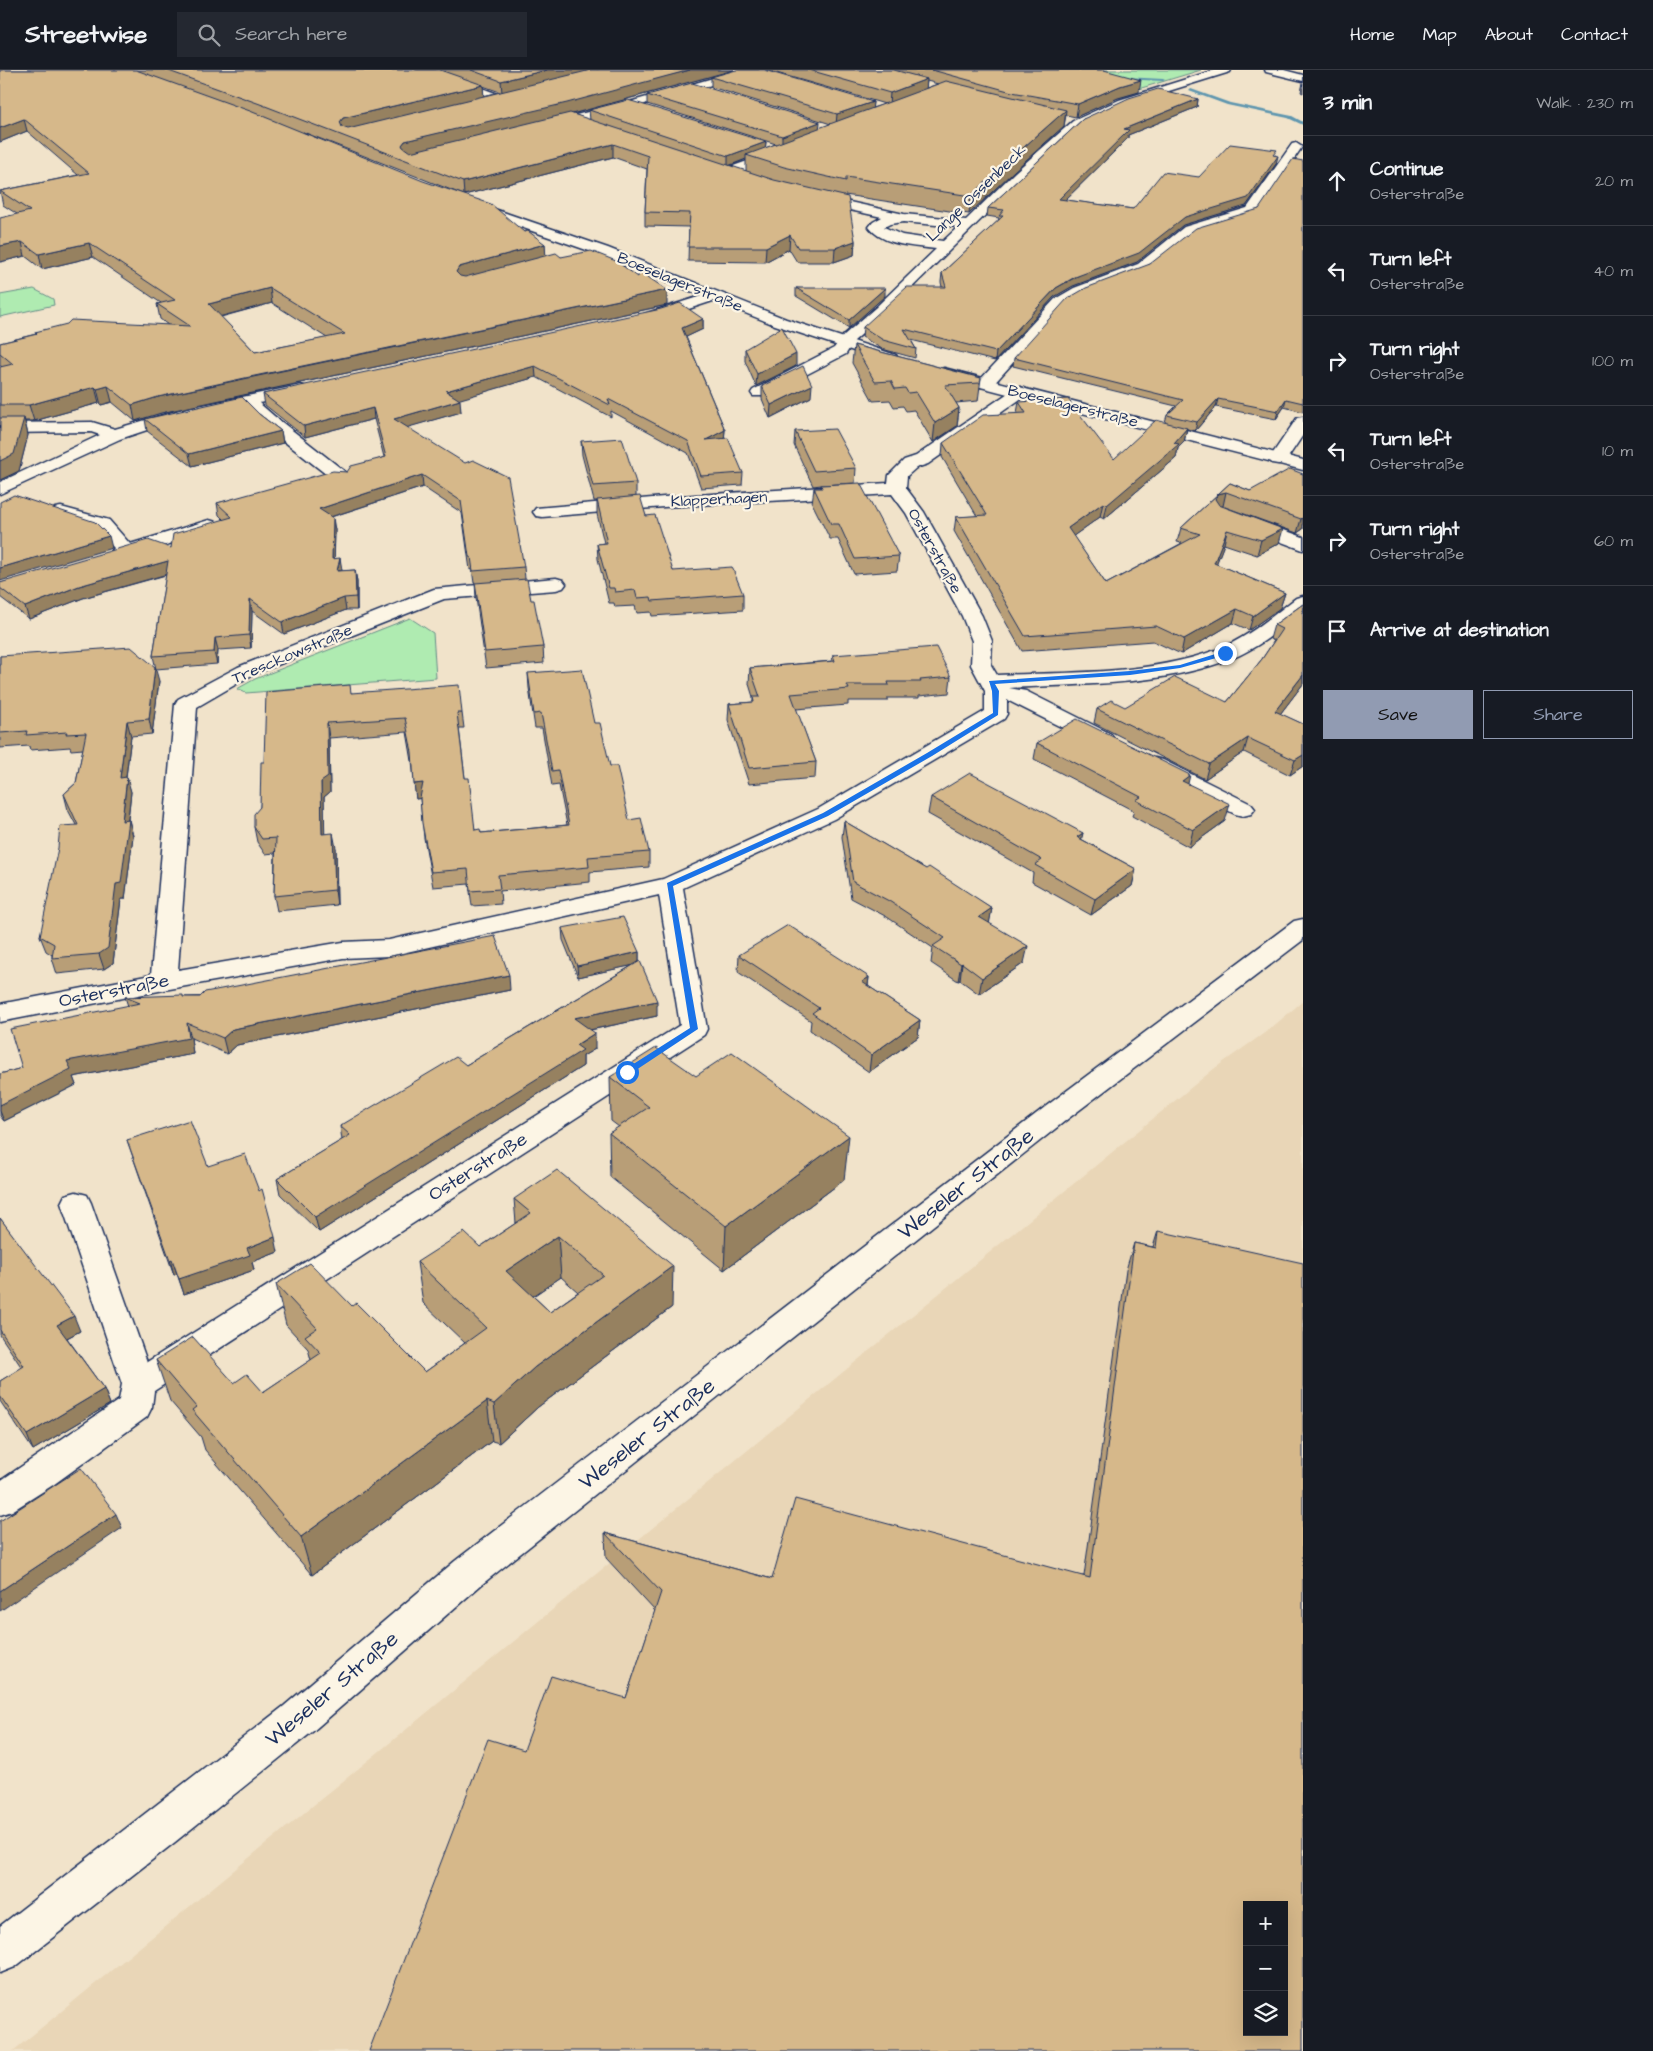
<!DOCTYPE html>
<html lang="en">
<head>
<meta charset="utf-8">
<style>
  body { margin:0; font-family:"Architects Daughter",sans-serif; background:#242831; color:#f1f3f6 }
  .controls { position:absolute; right:15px; bottom:15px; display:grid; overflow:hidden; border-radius:0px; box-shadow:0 5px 20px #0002 }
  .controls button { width:45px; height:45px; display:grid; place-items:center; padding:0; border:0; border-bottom:1px solid #363941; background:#171b24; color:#f1f3f6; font:25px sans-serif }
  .stop { position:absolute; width:15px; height:15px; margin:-11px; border:4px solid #1a73e8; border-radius:50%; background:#fff }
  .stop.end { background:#1a73e8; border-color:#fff; box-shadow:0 1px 5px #0008 }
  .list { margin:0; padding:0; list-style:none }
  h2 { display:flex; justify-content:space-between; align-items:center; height:65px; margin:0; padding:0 20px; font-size:21px }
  h2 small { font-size:16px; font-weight:400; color:#9ea1a6 }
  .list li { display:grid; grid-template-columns:32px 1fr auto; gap:15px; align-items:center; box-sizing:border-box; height:90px; padding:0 20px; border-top:1px solid #363941 }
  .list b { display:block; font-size:19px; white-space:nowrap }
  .list p { margin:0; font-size:16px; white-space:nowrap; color:#9ea1a6 }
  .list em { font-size:16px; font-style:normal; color:#9ea1a6 }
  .actions { display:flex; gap:10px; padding:15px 20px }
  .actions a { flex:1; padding:11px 0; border:1px solid #919bb2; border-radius:0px; text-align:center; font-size:18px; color:#919bb2 }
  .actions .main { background:#919bb2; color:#111 }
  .icon { flex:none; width:28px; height:28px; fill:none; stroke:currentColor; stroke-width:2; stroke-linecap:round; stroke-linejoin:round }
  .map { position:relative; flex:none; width:1303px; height:1981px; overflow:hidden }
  header { display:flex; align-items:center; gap:30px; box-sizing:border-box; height:70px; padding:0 25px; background:#171b24; border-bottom:1px solid #363941 }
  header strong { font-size:24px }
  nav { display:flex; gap:28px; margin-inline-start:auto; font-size:18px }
  .search { width:350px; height:45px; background:#242831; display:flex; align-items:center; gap:12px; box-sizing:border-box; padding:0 18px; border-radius:0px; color:#9ea1a6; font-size:19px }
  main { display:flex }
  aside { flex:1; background:#171b24 }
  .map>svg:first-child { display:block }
  .built { fill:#e9d6b7; fill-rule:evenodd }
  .green { fill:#afebb1; stroke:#658d88 }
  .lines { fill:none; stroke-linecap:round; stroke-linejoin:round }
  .stream { fill:#5e96af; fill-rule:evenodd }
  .minor-casing { stroke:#1b2f5e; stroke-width:3 }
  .tertiary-casing { stroke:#1b2f5e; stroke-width:3 }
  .secondary-casing { stroke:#1b2f5e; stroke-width:3 }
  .minor { fill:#fcf5e5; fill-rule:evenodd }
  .tertiary { fill:#fcf5e5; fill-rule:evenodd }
  .secondary { fill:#fcf5e5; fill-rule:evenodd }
  .wall { fill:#b89e77; stroke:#1b2f5e; fill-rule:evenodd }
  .shaded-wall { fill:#968161; stroke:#1b2f5e }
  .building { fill:#d6b88a; stroke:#1b2f5e; fill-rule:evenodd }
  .route { fill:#1a73e8 }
  .labels { text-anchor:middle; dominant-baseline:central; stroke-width:4.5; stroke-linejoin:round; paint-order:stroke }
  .far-street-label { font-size:16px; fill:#1b2f5e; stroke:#fcf5e5 }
  .street-label { font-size:19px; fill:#1b2f5e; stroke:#fcf5e5 }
  .near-street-label { font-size:22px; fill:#1b2f5e; stroke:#fcf5e5 }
</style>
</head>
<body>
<header>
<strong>Streetwise</strong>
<div class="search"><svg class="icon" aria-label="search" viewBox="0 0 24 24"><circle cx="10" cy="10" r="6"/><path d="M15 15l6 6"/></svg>Search here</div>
<nav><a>Home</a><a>Map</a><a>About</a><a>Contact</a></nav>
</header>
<main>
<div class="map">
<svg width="1303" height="1981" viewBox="0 0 1303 1981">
  <rect width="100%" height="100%" fill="#f1e3ca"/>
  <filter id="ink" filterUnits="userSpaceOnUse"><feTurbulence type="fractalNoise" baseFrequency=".02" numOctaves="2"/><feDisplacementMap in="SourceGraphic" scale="10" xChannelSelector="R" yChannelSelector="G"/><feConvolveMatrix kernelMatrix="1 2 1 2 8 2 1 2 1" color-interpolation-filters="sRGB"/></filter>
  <g filter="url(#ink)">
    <path class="built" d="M1303 931V1981H13L1215 998 1270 959ZM1247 1835H1284V1962H1247Z"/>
    <g class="green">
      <polygon points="1057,0 1201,0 1135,20"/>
      <polygon points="34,219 53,229 54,235 0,247 0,225"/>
      <polygon points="410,548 433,563 436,608 246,623 237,619 255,609"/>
    </g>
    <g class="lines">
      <g class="stream">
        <polygon points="1125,7 1163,9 1165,10 1163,11 1123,9"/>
        <polygon points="1191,19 1230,33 1292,46 1303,52 1303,55 1288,48 1227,35 1189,21"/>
      </g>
      <g class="minor-casing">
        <g id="minor">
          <polygon points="418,0 433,0 506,27 508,29 506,31 498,31 419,2"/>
          <polygon points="741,0 758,0 757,2 634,37 546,60 540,56 542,53 626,33"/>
          <path d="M1215 0H1231L1230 2 1127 34 1081 55 1023 108 885 244 854 271 846 284 765 326H753L751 323 753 320 834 278 844 265 875 238 936 179C915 176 883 176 869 157L873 152 882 147 808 131 806 128 808 125 813 124 904 144 966 150 1015 102 1073 51 1119 30ZM903 152 958 157 943 171 902 165 884 157 890 154Z"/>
          <polygon points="1265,0 1284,0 1303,5 1303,11 1266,2"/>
          <polygon points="1296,73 1302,77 1257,144 1194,163 1148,200 1084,224 1065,235 991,317 979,317 977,314 979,311 1055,229 1074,218 1138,194 1184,157 1247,138 1292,74"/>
          <polygon points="781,79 785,80 787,83 785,86 730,106 722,106 720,103 722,100"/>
          <polygon points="714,222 719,223 721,226 719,229 649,252 644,250 641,247 644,244"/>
          <polygon points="301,315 307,317 309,320 307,323 259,333 274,346 348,404 351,408 348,412 342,413 336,412 262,354 244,336 165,354 120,369 0,424 0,412 100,365 91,362 0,363 0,353 92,352 115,359 183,339"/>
          <path d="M1020 317 1026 319 1028 322 1026 325 928 394 916 398 907 406 906 418 924 442 982 546 992 571 991 595 997 605C1069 602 1148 605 1216 580 1246 569 1271 547 1296 528L1303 526V542C1281 559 1259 577 1233 588 1163 616 1082 614 1009 618L1026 621 1111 664 1114 669 1111 674 1103 676 1095 674 1007 630V644L1004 649 834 749 683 818 707 959 704 965 154 1321 152 1337 147 1347 53 1415 12 1441 0 1445V1411L119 1330 122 1314 61 1133 65 1125 76 1122 87 1125 91 1133 147 1292 680 955 659 825 389 886 343 888 164 920 0 952V934L151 905 175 634 178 629 238 597 434 519 556 508 563 510 566 514 563 518 556 520 444 529 252 605 197 637 178 900 343 872 389 870 663 809 818 739 985 641V621L971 595 972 571 962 546 906 443 892 424 664 437 542 447 536 446 533 442 536 438 664 427 888 413 889 405 904 390 916 386 1014 319Z"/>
          <polygon points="1303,347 1303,365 1287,389 1284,393 1278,394 1272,393 1269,389 1297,348"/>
          <polygon points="61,437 109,450 130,474 209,450 216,452 218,456 216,460 119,489 112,487 110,483 114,478 95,458 55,446 52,442 55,438"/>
          <polygon points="1246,446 1303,467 1303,480 1239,456 1237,452 1239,448"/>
          <polygon points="1155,688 1163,690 1251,734 1255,739 1251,744 1243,746 1235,744 1147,700 1144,695 1147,690"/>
        </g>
      </g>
      <g class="tertiary-casing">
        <g id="tertiary">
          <polygon points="471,131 608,178 786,249 896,285 898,288 896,291 884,291 775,255 598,184 466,138 464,135 466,132"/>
          <polygon points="944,298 1303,390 1303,400 938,306 936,303 938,300"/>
        </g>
      </g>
      <g class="secondary-casing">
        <polygon id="secondary" points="1303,849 1303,870 1065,1051 481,1515 312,1662 175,1772 15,1897 0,1903 0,1856 284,1636 455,1491 1045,1037 1294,851"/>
      </g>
      <use href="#minor" class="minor"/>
      <use href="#tertiary" class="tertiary"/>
      <use href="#secondary" class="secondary"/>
    </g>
    <g class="wall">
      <path d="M0 0H734L572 44 590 50 589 40 766 72 765 78 776 74 647 34V25L820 58 831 54 711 17V7L873 32 872 38 885 34 766 0H1104L1139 22 1118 28 1076 47 1066 45 1064 56 1014 101 969 144 845 125 855 171 854 185 834 192H797L789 179 765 192 688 191 689 157 645 156V142L647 99 613 87 464 125 303 62 524 162 545 174V186L561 187 667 235 248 324 161 343 135 351 112 332 101 335 99 333 34 351H25L28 365 19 401 0 410V297H2L0 295V273L36 264 35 262 168 255 160 249 157 234 161 233 93 187 42 199 25 186 0 192 17 144 3 135 0 121 78 105 27 61 0 72ZM927 11 938 14 926 18ZM483 16 500 22 483 26ZM746 89V101L729 96ZM272 233 327 268 255 282 221 247Z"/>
      <polygon points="1303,13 1303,23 1301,22"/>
      <polygon points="1198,29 1197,37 1128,65 1128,68 1065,130 1133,139 1199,107 1276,85 1276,94 1246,136 1183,155 1137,192 1073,216 1054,227 995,291 911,270 916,279 915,288 882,279 862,267 863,257 942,217 941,212 942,203 998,151 999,148 987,146 988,138 1083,49"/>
      <polygon points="1303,91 1303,342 1284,337 1276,349 1216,337 1195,361 1187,359 1184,372 1178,378 1176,388 1104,449 1100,447 1073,466 1106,514 1182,473 1177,472 1181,458 1230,413 1250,421 1303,404 1303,459 1297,463 1225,437 1279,473 1257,485 1224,474 1216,494 1285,523 1280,538 1249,560 1233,553 1181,584 1153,571 1022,581 954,461 956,447 977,446 942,387 943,373 1017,343 1019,332 1114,389 1165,352 1167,345 1176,336 1013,296 1014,288 1150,194 1259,139"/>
      <polygon points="796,218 885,226 849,258 796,226"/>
      <polygon points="703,249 703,259 686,267 725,360 724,369 743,403 742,415 701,418 688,383 611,341 611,347 536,307 458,329 461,342 407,357 524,497 525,509 543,577 544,593 486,598 476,528 475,513 474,513 472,499 470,500 462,443 423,417 331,447 335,460 334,489 342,501 355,500 357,512 357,540 346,540 284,564 252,541 251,578 218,580 217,594 156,599 153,586 166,505 83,528 29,549 0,527 0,513 171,478 224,450 219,445 217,433 347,402 384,387 374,349 305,367 265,335 263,324"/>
      <polygon points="854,275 981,308 978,331 956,333 959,338 957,356 933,372 914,340 906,341 903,336 894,337 890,330 873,331 852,293"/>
      <polygon points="745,279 796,296 756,316 745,291"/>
      <polygon points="762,316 811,327 770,348 762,329"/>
      <polygon points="259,344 281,361 283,373 192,396 147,361 145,349"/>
      <polygon points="795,361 856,398 855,413 821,415 899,486 897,501 854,504 838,469 830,469 812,433 814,418 821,418 821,415 813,416 794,375"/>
      <polygon points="581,371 636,413 636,426 646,446 673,501 743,524 743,540 652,546 651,542 637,543 635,536 615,537 614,533 609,533 598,489 597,474 604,473 597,444 597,431 594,431 582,385"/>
      <polygon points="1303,534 1303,614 1280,644 1303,654 1303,696 1290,705 1244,682 1205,709 1094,653 1097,639 1227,632 1262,589 1274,571 1270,569 1274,555"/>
      <polygon points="833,585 951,607 949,623 919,626 919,628 888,628 888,631 848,631 848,635 796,639 816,692 815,708 749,714 728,650 729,634 753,632 753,627 749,614 750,598 832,591"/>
      <polygon points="0,586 159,611 152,664 131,666 126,707 131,722 128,750 129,750 133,766 125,829 121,829 113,893 104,899 57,904 52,888 52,885 46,881 40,866 76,755 68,740 64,724 76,713 83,679 71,680 70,677 30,680 29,676 0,678"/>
      <polygon points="528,603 594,653 610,696 629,750 649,782 649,797 590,802 590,812 500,821 501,834 472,836 469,814 433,817 424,768 420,728 416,729 412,691 407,662 329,668 330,722 324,727 324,764 336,778 337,835 277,841 274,826 275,783 265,784 257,772 254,757 260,737 264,692 351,623 462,643 464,658 459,658 465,708 475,760 481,763 567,755 559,715 552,716 542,658 535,658 529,618"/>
      <polygon points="1037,673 1188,714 1225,751 1189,777 1132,746 1134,741 1034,689"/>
      <polygon points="931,727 1083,763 1081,769 1136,799 1132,816 1091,845 1032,812 1033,803 928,744"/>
      <polygon points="844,751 992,838 989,853 1024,893 979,924 960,910 958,911 931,893 933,878 887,847 851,828 842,767"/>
      <polygon points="562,858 639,882 639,892 657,946 590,960 595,979 583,986 583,996 319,1162 280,1124 277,1109 342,1070 340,1056 466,995 633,895 578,907 563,870"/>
      <polygon points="739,885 869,907 868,916 920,950 918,967 869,1002 810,960 811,951 738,902"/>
      <polygon points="510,920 237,975 227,984 191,968 193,984 73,1007 76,1015 4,1051 0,1046 0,1004 22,998 128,936 125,927 183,927"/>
      <polygon points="696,1006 844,1110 724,1200 610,1107 609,1063 619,1057 611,1051 610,1007"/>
      <polygon points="127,1070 208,1096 278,1182 252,1192 254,1200 184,1224 177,1204 174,1205"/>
      <path d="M514 1129 672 1237 538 1337 499 1373 492 1371 312 1505 205 1380 201 1367 170 1331 156 1290 263 1322 311 1290 308 1279 286 1255 276 1214 352 1236 425 1302 465 1273 423 1233 417 1192 480 1177 516 1153ZM561 1207 578 1222 550 1242 533 1226Z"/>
      <polygon points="0,1148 80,1261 67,1268 104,1319 110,1334 33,1380 0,1331 0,1311 22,1298 0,1265"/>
      <polygon points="1158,1161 1303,1981 524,1680 626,1628 655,1541 606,1488 605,1463 772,1509 1084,1506 1126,1200 1134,1173 1153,1177"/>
    </g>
    <g class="shaded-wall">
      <polygon points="547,0 599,0 502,23 501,11"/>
      <polygon points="690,0 734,0 568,45 403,88 402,75 405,71"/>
      <polygon points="927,9 926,21 889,35 890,23"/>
      <polygon points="1141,10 1139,22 1118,28 1076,47 1078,34 1120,16"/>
      <polygon points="483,15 484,28 341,65 340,52 343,48"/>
      <polygon points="1198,29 1197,37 1128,65 1128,68 1057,138 1059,129 1124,59"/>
      <polygon points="873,32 872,42 836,55 837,44"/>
      <polygon points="1066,40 1064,56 1014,101 969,144 971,126 1016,84"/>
      <polygon points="24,49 27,61 0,72 0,58"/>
      <polygon points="820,52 819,61 782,76 782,66"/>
      <polygon points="766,72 765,82 746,85 746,89 728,96 728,86"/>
      <polygon points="613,74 613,87 464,125 463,112"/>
      <polygon points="1278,86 1276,94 1246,136 1183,155 1137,192 1073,216 1054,227 995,291 996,282 1056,218 1185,147"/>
      <polygon points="790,165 789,179 765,192 766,177"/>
      <polygon points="855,171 854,185 834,192 835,178"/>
      <polygon points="22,172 25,186 0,192 0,176"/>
      <polygon points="89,173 93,187 42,199 39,184"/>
      <polygon points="545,174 546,189 461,211 456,202 459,197"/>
      <polygon points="270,218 272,233 211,249 209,234"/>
      <polygon points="885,218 885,226 849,258 849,250"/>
      <polygon points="667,220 667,235 248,324 161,343 135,351 132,335 158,327"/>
      <polygon points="703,249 703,259 682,269 682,258"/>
      <polygon points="796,284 796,296 756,316 757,304"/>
      <polygon points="535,296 536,307 447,333 446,321"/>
      <polygon points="812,315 811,327 770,348 771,335"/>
      <polygon points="108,316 112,332 101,335 97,319"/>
      <polygon points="95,317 99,333 34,351 29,335"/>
      <polygon points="1218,329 1216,337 1195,361 1197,352"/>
      <polygon points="1286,329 1284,337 1276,349 1278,341"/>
      <polygon points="460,330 461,342 395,361 394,349"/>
      <polygon points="373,338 374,349 305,367 304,356"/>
      <polygon points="959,338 957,356 933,372 935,353"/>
      <polygon points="24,348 28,365 19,401 0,410 0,391"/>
      <polygon points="1187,358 1184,372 1178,378 1176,388 1104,449 1107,435 1174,373"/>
      <polygon points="725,360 724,372 706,370"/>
      <polygon points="281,361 283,373 192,396 189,384"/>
      <polygon points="422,405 423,417 321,450 319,439"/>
      <polygon points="1226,422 1223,436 1214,438 1215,429 1218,424"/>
      <polygon points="1103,433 1100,447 1065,472 1068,458"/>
      <polygon points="1303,447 1303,459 1297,463 1301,449"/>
      <polygon points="333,448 335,460 334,501 332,489"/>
      <polygon points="1283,459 1279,473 1257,485 1261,470"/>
      <polygon points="1227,460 1224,474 1211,508 1214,493"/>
      <polygon points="109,466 112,478 0,511 0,498"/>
      <polygon points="340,488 342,500 337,501"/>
      <polygon points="168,491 171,503 83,528 29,549 25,537 79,516"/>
      <polygon points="355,500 357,512 357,540 356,527"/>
      <polygon points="1285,523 1280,538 1249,560 1253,546"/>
      <polygon points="344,528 346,540 284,564 282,552"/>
      <polygon points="250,529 252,541 251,578 249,565"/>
      <polygon points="1237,539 1233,553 1181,584 1184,569"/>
      <polygon points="215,568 218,580 217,594 214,582"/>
      <polygon points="155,597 159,611 152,664 149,649"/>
      <polygon points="1303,605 1303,614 1271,656 1275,641"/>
      <polygon points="127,651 131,666 124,723 120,708"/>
      <polygon points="327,653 329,668 330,722 324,727 325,779 322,764 321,712"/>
      <polygon points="1248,668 1244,682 1205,709 1209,694"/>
      <polygon points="1303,685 1303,696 1290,705 1295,690"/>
      <polygon points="1190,705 1186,722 1182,711"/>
      <polygon points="127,707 131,722 126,766 122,751"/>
      <polygon points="423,713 425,728 416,729 414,714"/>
      <polygon points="1230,734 1225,751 1189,777 1193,760"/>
      <polygon points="129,750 133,766 125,829 121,829 113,893 104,899 99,884 116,814"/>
      <polygon points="333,763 336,778 337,835 335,820"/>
      <polygon points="1083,763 1079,780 1077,767"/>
      <polygon points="1136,799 1132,816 1091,845 1095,829"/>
      <polygon points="992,838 989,855 979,847"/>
      <polygon points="1028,876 1024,893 979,924 982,908"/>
      <polygon points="639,882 639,894 578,907 577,896"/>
      <polygon points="962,893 960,910 958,911 961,894"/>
      <polygon points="509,905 510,920 237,975 227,984 223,968 233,959"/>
      <polygon points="869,907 867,924 862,912"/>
      <polygon points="657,931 657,946 575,963 574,948"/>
      <polygon points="920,950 918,967 869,1002 871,985"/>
      <polygon points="187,953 191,968 193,984 73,1007 76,1015 4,1051 0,1041 0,1035 67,991"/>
      <polygon points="595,963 595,979 583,986 583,996 319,1162 315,1147"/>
      <polygon points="849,1066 844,1110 724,1200 726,1156"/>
      <polygon points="558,1166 561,1207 510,1242 506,1201"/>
      <polygon points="275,1167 278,1182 252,1192 254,1200 184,1224 179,1209 247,1178"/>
      <polygon points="172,1189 177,1204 174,1205 170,1190"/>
      <polygon points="673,1196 672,1237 538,1337 499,1373 494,1334 535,1297"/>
      <polygon points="74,1246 80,1261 63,1270 57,1255"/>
      <polygon points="104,1319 110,1334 33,1380 27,1365"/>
      <polygon points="487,1331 492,1371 312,1505 301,1467"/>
      <polygon points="116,1444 122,1458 0,1541 0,1521"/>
    </g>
    <g class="building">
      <path d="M0 0H136L250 41 423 111 491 134 524 162 528 161 545 174 459 197 456 202 460 206 465 207 556 183 561 187 591 181 616 191 638 207 639 201 667 220 245 308 158 327 132 335 108 316 97 319 95 317 29 335H0V297L13 294 0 283V273L37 264 35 262 67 254 71 250 190 256 157 234 175 230 89 173 39 184 22 172 0 176V148L30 141 0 121 89 103 24 49 0 58ZM270 218 345 264 255 282 209 234Z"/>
      <polygon points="166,0 440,0 483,15 343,48 340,52 342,57 348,59 591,0 690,0 567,33 405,71 402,75 403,77 410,82 570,43 774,110 848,127 855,171 835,178 798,178 790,165 766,177 688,177 690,143 645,142 648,86 613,74 463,112 260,34"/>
      <polygon points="471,0 547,0 501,11"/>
      <polygon points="736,0 764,0 873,32 837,44 711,7"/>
      <polygon points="809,0 894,0 927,9 890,23"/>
      <polygon points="932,0 1104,0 1141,10 1120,16 1078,34 1012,22"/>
      <polygon points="946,11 1066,40 1016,84 971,126 846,107 846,111 784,97 746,85"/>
      <polygon points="692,13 820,52 782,66 647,25"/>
      <polygon points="1158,19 1198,29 1124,59 1129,60 1059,129 1133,139 1163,102 1199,107 1230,74 1277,80 1273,85 1278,86 1248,128 1185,147 1139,183 1075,207 1056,218 996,282 904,259 916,279 883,270 863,257 907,217 946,217 942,203 1003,146 999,146 1004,140 988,138 1083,49 1129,28"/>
      <polygon points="628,30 766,72 728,86 589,40"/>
      <polygon points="1293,89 1303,91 1303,333 1286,329 1278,341 1218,329 1197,352 1167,345 1183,330 1014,288 1067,229 1086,218 1150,194 1196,158 1259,139"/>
      <polygon points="796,218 885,218 849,250"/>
      <polygon points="680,233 703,249 682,258 725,360 706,370 728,368 743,403 701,406 688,371 608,329 610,335 535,296 446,321 460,330 394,349 465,393 473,390 508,407 524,497 473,501 471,487 469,487 461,431 422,405 319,439 333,448 332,489 340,488 337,501 355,500 356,527 344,528 282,552 250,529 249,565 215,568 214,582 153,586 168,491 79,516 25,537 0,518 0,513 148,470 171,478 173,464 232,447 217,433 333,401 347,402 351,396 386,387 373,338 304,356 263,324 661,239"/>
      <polygon points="782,257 796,284 757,304 745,279"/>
      <polygon points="854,275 981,308 980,313 945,315 959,338 935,353 916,322 908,323 905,318 895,319 891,311 875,312"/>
      <polygon points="803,296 812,315 771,335 762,316"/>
      <polygon points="242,327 259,344 281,361 189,384 145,349"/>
      <polygon points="1068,329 1114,389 1156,350 1187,358 1174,373 1179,374 1107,435 1103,433 1068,458 1106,514 1200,464 1181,458 1230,413 1250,421 1290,399 1303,404 1303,447 1301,449 1226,422 1218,424 1215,429 1219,435 1283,459 1261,470 1227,460 1214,493 1285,523 1253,546 1237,539 1184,569 1156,556 1025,566 956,447 987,445 943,373 983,345 1026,343 1019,332"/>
      <polygon points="0,348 24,348 14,384 0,391"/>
      <polygon points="835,359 856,398 814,401 795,361"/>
      <polygon points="622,368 636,413 593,416 581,371"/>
      <polygon points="860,413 899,486 855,489 839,454 831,454 814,418 822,418 821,415"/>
      <polygon points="14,425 95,452 109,466 0,498 0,432"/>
      <polygon points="640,426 646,446 655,445 673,501 732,497 743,524 652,531 651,527 637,528 635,520 615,522 614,518 609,518 597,474 607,473 597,430"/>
      <polygon points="527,509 531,530 534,530 543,577 485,582 475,513"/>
      <polygon points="1303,534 1303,605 1275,641 1303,654 1303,685 1295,690 1248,668 1209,694 1097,639 1111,630 1125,637 1175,607 1227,632 1262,589 1282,559 1274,555"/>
      <polygon points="131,577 155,597 149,649 127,651 120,708 127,707 122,751 129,750 121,813 116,814 108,878 99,884 52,888 54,874 40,866 58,778 60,756 78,755 64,724 76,713 86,663 66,664 67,662 26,665 27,661 0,663 0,586"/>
      <polygon points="936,577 951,607 920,610 921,612 888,612 889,615 847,615 849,619 791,624 816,692 749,698 729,634 754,632 753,627 760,627 750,598 835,591 833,585"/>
      <polygon points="582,599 594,653 600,653 610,696 617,696 629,750 641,748 649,782 588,787 589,797 498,805 500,819 470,821 468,799 431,802 422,753 420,728 423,713 414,714 412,682 405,648 327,653 328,707 321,712 322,764 333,763 335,820 274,826 276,768 262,769 254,757 254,744 260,737 261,692 264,692 266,622 350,615 351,623 459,615 462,643 457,643 465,708 469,708 475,760 480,759 481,763 569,755 558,700 552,701 541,643 534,644 528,603"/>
      <polygon points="1077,649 1190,705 1182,711 1230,734 1193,760 1136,730 1141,727 1037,673"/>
      <polygon points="970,703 1083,763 1077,767 1136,799 1095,829 1035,795 1042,790 931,727"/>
      <polygon points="844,751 926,799 929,797 938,803 992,838 979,847 1028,876 982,908 962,893 961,894 933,876 945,868 889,831 853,812"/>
      <polygon points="623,847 639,882 577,896 562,858"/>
      <polygon points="788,855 869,907 862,912 920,950 871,985 812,943 819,938 739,885"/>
      <polygon points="495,866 509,905 233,959 223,968 187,953 189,968 67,991 71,999 0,1035 0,1004 22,998 10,959 140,933 125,927 183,925 183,927 200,927 205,922 221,919"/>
      <polygon points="640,891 657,931 574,948 595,963 576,975 583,980 315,1147 277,1109 350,1065 340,1056 456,987 466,995"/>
      <polygon points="656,978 696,1006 732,982 849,1066 726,1156 609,1063 649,1037 610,1007"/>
      <polygon points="190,1050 208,1096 245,1084 259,1121 262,1119 275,1167 247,1178 250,1185 179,1209 172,1189 170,1190 127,1070"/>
      <path d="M557 1100 673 1196 535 1297 494 1334 487 1331 301 1467 192 1340 196 1337 156 1290 193 1267 234 1313 247 1304 263 1322 321 1283 305 1266 317 1258 276 1214 310 1193 352 1236 356 1233 425 1302 486 1258 417 1192 464 1162 480 1177 531 1143 514 1129ZM558 1166 603 1205 550 1242 506 1201Z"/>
      <polygon points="0,1148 74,1246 57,1255 104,1319 27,1365 0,1326 0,1311 24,1296 0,1260"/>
      <path d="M1158 1161 1303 1193V1981H369L488 1669 524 1680 551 1606 626 1628 661 1522 605 1463 772 1509 795 1429 1090 1508 1134 1173 1156 1178ZM1247 1835H1284V1962H1247Z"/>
      <polygon points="81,1398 116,1444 0,1521 0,1451"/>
    </g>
  </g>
  <polygon class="route" points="1225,581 1227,585 1180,598 1130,605 995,614 999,621 998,645 932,686 828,746 673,816 698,959 630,1004 624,1004 624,1000 690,958 667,813 823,743 927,683 993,643 992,621 989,611 1130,601 1180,595"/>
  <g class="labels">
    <g class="far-street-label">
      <text transform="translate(976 123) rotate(-44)">Lange Ossenbeck</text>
      <text transform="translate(680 212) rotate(22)">Boeselagerstraße</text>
      <text transform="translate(1073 336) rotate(14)">Boeselagerstraße</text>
      <text transform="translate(719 429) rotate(-3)">Klapperhagen</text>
      <text transform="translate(935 481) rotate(61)">Osterstraße</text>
      <text transform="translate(292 584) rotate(-23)">Tresckowstraße</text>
    </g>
    <g class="street-label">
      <text transform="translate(114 921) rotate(-11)">Osterstraße</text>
      <text transform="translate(478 1097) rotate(-32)">Osterstraße</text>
    </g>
    <g class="near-street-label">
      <text transform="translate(966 1114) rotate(-38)">Weseler Straße</text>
      <text transform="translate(647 1364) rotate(-38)">Weseler Straße</text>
      <text transform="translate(332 1619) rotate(-40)">Weseler Straße</text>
    </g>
  </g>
</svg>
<div class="controls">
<button>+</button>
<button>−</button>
<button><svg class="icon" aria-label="layers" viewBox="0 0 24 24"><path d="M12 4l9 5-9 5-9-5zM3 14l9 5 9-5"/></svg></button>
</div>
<div class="stop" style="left:627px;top:1002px"></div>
<div class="stop end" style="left:1225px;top:583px"></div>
</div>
<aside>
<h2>3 min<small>Walk · 230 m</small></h2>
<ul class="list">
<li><svg class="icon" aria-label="ahead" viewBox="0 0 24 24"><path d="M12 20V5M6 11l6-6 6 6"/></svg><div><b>Continue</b><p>Osterstraße</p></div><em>20 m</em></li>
<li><svg class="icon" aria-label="left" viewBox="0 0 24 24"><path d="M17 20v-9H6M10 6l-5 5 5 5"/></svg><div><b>Turn left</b><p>Osterstraße</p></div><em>40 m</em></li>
<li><svg class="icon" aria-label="right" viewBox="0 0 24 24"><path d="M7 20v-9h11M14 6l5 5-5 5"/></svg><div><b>Turn right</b><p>Osterstraße</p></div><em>100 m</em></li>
<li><svg class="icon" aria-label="left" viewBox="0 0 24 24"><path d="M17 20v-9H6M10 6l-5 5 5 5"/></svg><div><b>Turn left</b><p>Osterstraße</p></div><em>10 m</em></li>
<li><svg class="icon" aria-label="right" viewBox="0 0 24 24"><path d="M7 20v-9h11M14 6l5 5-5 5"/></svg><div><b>Turn right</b><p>Osterstraße</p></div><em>60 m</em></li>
<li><svg class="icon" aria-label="arrive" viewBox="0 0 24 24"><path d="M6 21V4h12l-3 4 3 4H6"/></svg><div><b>Arrive at destination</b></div></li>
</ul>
<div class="actions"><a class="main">Save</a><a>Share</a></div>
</aside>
</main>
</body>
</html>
